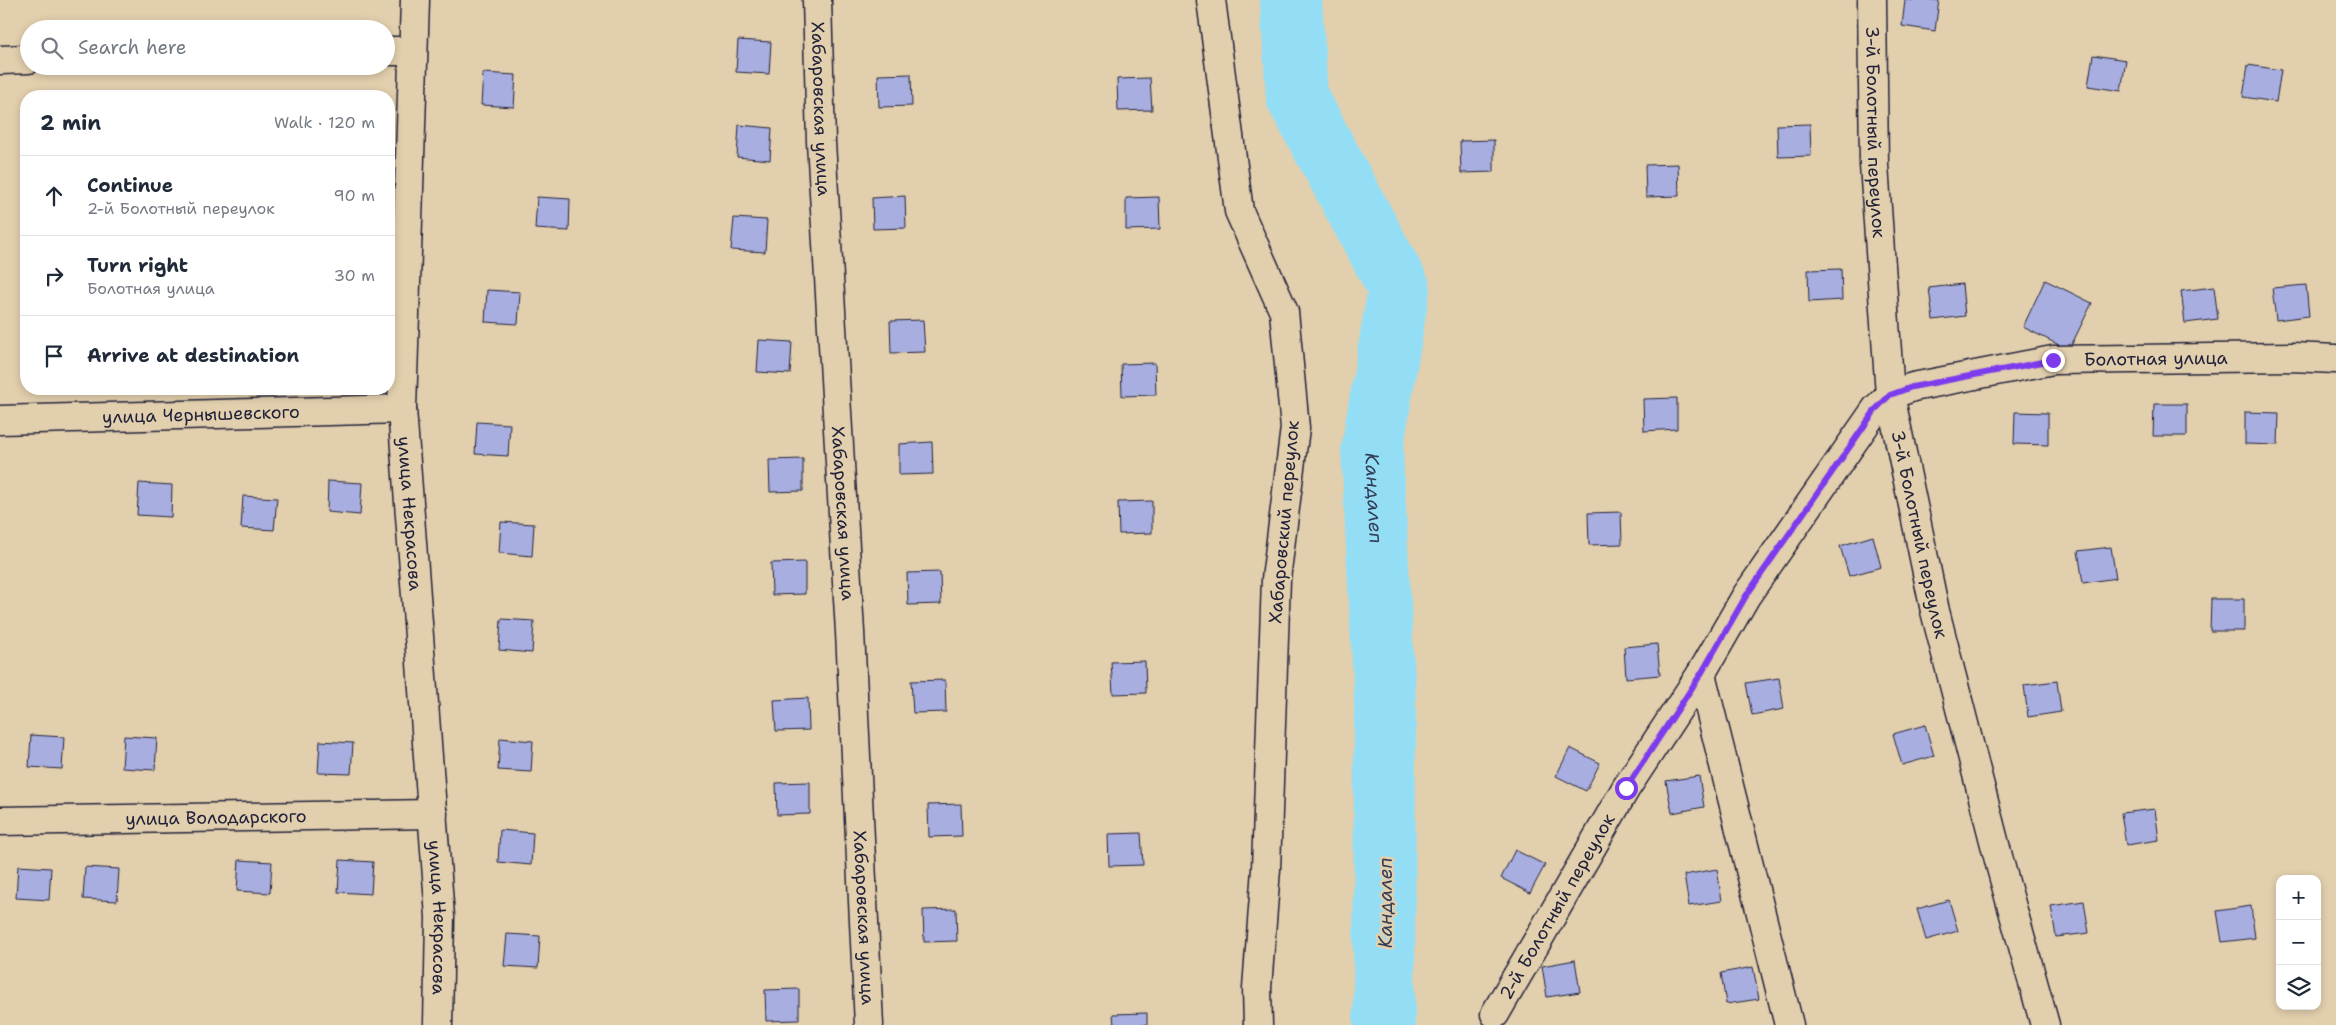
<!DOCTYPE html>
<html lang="en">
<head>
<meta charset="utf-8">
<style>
  body { margin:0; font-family:"Shantell Sans",sans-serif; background:#f6f6f7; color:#1f2937 }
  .controls { position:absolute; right:15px; bottom:15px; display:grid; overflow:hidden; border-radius:10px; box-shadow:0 2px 8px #0003 }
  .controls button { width:45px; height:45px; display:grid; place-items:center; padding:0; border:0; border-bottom:1px solid #e0e1e3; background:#fff; color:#1f2937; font:25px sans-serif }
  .stop { position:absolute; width:15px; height:15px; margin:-11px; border:4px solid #7c3aed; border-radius:50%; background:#fff }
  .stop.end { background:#7c3aed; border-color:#fff; box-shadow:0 1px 5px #0008 }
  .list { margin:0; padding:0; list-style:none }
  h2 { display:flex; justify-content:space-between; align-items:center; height:65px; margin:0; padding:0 20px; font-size:21px }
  h2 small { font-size:16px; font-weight:400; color:#747a83 }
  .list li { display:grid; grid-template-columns:32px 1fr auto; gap:15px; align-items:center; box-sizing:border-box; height:80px; padding:0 20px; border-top:1px solid #e0e1e3 }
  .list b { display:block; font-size:19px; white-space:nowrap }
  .list p { margin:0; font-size:16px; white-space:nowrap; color:#747a83 }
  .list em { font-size:16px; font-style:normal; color:#747a83 }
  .icon { flex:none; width:28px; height:28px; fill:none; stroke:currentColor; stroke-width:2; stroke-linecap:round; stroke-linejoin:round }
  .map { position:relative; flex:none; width:2336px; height:1025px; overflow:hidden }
  .search { position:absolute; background:#fff; box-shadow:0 2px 8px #0003; left:20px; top:20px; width:375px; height:55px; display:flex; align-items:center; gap:12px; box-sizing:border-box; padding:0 18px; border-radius:28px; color:#747a83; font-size:19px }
  .panel { position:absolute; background:#fff; box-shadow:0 2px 8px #0003; left:20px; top:90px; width:375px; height:305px; border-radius:20px }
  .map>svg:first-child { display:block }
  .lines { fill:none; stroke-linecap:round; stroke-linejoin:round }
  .river { stroke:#94def5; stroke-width:62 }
  .building { fill:#a8aedf; stroke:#22223b }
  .minor-casing { stroke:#22223b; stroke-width:31 }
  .minor { stroke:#e2cfad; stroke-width:28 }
  .route { stroke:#7c3aed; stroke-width:6 }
  .labels { text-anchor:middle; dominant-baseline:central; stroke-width:5; stroke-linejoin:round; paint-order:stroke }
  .street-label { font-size:18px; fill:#22223b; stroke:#e2cfad }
  .water-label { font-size:19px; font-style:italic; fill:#333e57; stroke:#e2cfad }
</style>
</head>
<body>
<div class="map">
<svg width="2336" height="1025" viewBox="0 0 2336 1025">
  <rect width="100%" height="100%" fill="#e2cfad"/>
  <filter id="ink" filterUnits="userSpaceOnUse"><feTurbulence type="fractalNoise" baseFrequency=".02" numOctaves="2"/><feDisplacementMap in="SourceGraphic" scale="10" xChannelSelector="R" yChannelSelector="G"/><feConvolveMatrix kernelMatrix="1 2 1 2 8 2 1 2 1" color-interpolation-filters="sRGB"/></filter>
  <g filter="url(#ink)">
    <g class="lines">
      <path class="river" id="s1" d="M1291 0 1297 97 1399 288 1372 450 1385 701 1384 1025"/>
    </g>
    <g class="building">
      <polygon points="1905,0 1939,0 1935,31 1902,26"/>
      <polygon points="738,40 771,42 769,74 736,72"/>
      <polygon points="2093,55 2126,60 2121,91 2088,86"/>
      <polygon points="2248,65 2281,70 2276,102 2243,97"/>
      <polygon points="483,73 516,75 514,107 481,105"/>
      <polygon points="911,74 912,106 879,107 878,75"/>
      <polygon points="1150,78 1152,110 1118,111 1117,79"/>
      <polygon points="34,92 67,94 67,96 34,96"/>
      <polygon points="1810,124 1811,156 1778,157 1777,125"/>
      <polygon points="739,125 772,128 770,160 737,157"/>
      <polygon points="1494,140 1494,172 1461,173 1460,141"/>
      <polygon points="1678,164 1679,196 1646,197 1645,165"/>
      <polygon points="905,196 906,228 873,229 872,198"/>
      <polygon points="537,197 570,199 569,231 535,229"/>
      <polygon points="1159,197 1160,229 1126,230 1126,198"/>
      <polygon points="734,218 767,220 765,252 731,250"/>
      <polygon points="1841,269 1842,300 1809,302 1808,270"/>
      <polygon points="2045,280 2092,303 2069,350 2023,327"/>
      <polygon points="1962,284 1965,316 1933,320 1929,288"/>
      <polygon points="2306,285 2309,316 2276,320 2272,288"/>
      <polygon points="2214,287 2218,319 2185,323 2181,291"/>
      <polygon points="487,290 520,292 518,324 485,322"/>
      <polygon points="923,320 925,352 891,353 890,321"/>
      <polygon points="759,340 792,342 790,374 757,372"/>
      <polygon points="1155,363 1156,395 1122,396 1121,364"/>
      <polygon points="1677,398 1677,429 1644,431 1643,399"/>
      <polygon points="2154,404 2187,404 2187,436 2153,436"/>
      <polygon points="2015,412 2048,413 2048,445 2014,444"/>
      <polygon points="2245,412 2279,413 2278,445 2245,444"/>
      <polygon points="477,422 510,424 508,456 475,454"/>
      <polygon points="932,442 933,474 899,475 899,444"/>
      <polygon points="803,459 803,491 770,492 769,460"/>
      <polygon points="328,481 362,483 360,515 327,512"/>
      <polygon points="139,483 172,485 171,517 137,515"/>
      <polygon points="243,496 277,498 274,530 241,528"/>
      <polygon points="1152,501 1152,533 1119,534 1118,502"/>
      <polygon points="1621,512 1622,544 1589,545 1588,513"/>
      <polygon points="501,522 534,524 532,556 499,553"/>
      <polygon points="1873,536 1881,567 1849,576 1840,546"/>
      <polygon points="2111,547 2116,578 2083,583 2078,551"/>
      <polygon points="805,562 805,594 772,595 771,563"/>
      <polygon points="940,572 941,604 908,605 907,573"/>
      <polygon points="2211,599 2244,599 2244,631 2210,631"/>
      <polygon points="501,619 534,621 532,653 499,650"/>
      <polygon points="1657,644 1660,675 1626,678 1624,647"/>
      <polygon points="1145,661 1146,693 1113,694 1111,662"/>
      <polygon points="1779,678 1784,709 1752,715 1746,683"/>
      <polygon points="945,680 946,712 913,713 911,681"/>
      <polygon points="2057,681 2061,712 2028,717 2024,685"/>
      <polygon points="808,698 809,730 776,731 774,700"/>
      <polygon points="1925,725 1934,756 1902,765 1893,734"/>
      <polygon points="31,735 64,737 62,769 29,767"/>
      <polygon points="124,736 157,738 155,770 122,768"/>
      <polygon points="500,738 533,741 531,772 498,770"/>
      <polygon points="320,741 353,743 351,774 318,773"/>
      <polygon points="1570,748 1600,763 1586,791 1556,776"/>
      <polygon points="1699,776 1704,807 1672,813 1666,781"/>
      <polygon points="810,782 810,814 777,815 776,783"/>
      <polygon points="961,804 962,836 929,837 928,805"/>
      <polygon points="2155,809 2159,840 2126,845 2121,813"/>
      <polygon points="500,830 533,833 531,865 498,862"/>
      <polygon points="1141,833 1143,865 1109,866 1108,834"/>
      <polygon points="1515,850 1545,865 1530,893 1501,878"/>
      <polygon points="239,860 272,862 270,893 237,891"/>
      <polygon points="340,860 373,862 371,894 338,892"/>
      <polygon points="18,866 51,868 49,900 16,898"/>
      <polygon points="85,867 119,869 117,901 83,899"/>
      <polygon points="1717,869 1722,901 1689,906 1684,875"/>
      <polygon points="1949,900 1958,931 1926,940 1917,909"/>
      <polygon points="2084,901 2089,933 2056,937 2051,906"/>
      <polygon points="2251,906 2255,938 2222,942 2217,911"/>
      <polygon points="956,909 957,941 924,942 923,910"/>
      <polygon points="507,934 540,936 538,968 504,966"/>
      <polygon points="1575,960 1580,992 1547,997 1542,966"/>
      <polygon points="1753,967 1759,999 1726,1004 1721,973"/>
      <polygon points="799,989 799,1020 766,1021 765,990"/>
      <polygon points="1147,1013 1147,1025 1114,1025 1113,1014"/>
    </g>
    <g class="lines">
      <g class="minor-casing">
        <g id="minor">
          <path id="s2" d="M415 0 402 409 440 917 438 1025"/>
          <path id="s3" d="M817 0 821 142 850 632 869 1025"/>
          <polyline points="1211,0 1239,211 1284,312 1295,428 1276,579 1266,869 1257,988 1258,1025"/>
          <path id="s4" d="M1872 0 1874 165 1890 395 1935 611 2001 868 2045 1025"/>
          <polyline points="386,51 413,51"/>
          <polyline points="0,60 29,59"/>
          <path id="s5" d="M0 420 402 409"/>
          <polyline points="1701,674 1789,1025"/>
          <path id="s6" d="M0 821 433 814"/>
          <path id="s7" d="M1495 1014 1626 788 1701 674 1746 596 1876 409 1890 395 1913 387 2053 360 2292 357 2336 359"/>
        </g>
      </g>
      <use href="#minor" class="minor"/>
    </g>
  </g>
  <g class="lines" filter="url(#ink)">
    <polyline class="route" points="1626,788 1701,674 1746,596 1876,409 1890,395 1912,387 2053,360"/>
  </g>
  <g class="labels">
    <g class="street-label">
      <text stroke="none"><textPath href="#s3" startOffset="109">Хабаровская улица</textPath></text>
      <text stroke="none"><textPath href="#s4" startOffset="132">3-й Болотный переулок</textPath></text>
      <text stroke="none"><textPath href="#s7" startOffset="1005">Болотная улица</textPath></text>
      <text stroke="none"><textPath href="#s5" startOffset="201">улица Чернышевского</textPath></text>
      <text stroke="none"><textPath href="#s3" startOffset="514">Хабаровская улица</textPath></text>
      <text stroke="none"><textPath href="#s2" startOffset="514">улица Некрасова</textPath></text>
      <text transform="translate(1284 522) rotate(-85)">Хабаровский переулок</text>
      <text stroke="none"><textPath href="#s4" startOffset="538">3-й Болотный переулок</textPath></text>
      <text stroke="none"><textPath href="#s6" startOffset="216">улица Володарского</textPath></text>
      <text stroke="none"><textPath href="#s7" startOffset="124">2-й Болотный переулок</textPath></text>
      <text stroke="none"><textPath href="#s2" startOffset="919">улица Некрасова</textPath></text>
      <text stroke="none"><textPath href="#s3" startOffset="919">Хабаровская улица</textPath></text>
    </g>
    <g class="water-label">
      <text stroke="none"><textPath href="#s1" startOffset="526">Кандалеп</textPath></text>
      <text transform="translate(1385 903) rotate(-90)">Кандалеп</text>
    </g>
  </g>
</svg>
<div class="controls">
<button>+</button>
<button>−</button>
<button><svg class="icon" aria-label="layers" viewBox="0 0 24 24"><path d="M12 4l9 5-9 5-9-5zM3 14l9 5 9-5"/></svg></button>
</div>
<div class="stop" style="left:1626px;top:788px"></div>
<div class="stop end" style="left:2053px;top:360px"></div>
<div class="search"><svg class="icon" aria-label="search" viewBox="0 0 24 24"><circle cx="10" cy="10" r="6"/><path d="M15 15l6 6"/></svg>Search here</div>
<section class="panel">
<h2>2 min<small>Walk · 120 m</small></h2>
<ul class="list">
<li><svg class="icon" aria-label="ahead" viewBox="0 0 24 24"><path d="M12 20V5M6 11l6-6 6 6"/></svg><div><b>Continue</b><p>2-й Болотный переулок</p></div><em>90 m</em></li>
<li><svg class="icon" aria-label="right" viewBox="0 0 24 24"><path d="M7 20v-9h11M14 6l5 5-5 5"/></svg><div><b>Turn right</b><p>Болотная улица</p></div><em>30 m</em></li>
<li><svg class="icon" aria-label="arrive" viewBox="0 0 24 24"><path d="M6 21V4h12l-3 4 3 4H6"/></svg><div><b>Arrive at destination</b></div></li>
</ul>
</section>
</div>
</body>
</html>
